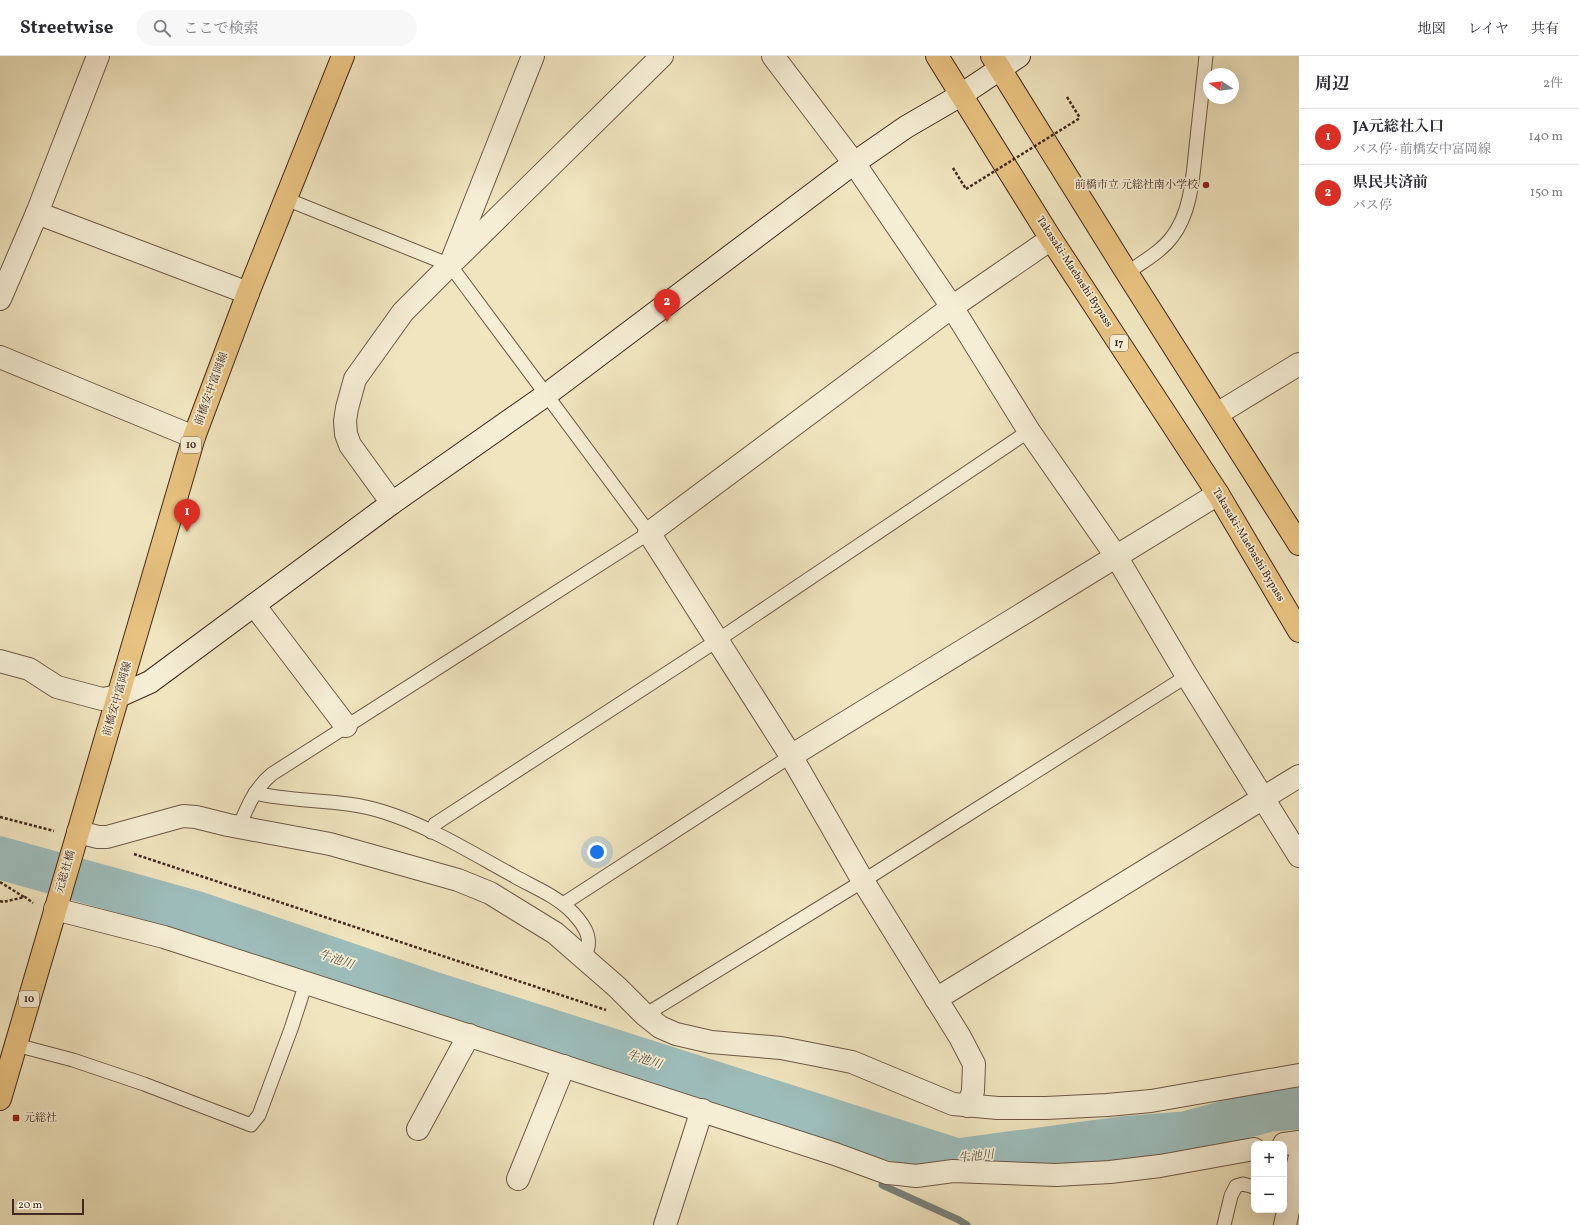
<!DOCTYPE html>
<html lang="ja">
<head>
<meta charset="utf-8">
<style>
  body { margin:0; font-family:Vollkorn,"Noto Serif JP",serif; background:#f7f7f7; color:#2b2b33 }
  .controls { position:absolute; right:12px; bottom:12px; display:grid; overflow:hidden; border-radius:8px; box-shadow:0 4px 16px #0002 }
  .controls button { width:36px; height:36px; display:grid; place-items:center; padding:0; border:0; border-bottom:1px solid #e1e1e2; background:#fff; color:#2b2b33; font:20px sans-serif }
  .compass { position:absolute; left:1203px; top:12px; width:36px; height:36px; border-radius:50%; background:#fff; box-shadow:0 4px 16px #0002; rotate:283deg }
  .scale { position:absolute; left:12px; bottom:10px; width:72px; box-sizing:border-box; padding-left:4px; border:2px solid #42291f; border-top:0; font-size:11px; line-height:14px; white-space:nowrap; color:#42291f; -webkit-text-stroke:3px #f5eed5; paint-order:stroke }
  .you { position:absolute; left:597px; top:796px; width:14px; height:14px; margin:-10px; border:3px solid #fff; border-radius:50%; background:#1a73e8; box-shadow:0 0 0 6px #1a73e833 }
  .badge { display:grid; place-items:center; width:26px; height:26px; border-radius:50%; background:#d93025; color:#fff; font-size:13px; font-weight:700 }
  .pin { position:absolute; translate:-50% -33px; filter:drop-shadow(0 1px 2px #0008) }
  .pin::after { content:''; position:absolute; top:21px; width:14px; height:12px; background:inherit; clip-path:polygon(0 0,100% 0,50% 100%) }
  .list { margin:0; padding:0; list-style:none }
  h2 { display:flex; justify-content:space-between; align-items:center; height:52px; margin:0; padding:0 16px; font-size:17px }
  h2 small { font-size:13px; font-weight:400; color:#7c7c81 }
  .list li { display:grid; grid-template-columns:26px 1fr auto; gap:12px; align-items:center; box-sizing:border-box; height:56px; padding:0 16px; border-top:1px solid #e1e1e2 }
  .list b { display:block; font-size:15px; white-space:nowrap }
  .list p { margin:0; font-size:13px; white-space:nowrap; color:#7c7c81 }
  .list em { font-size:13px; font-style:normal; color:#7c7c81 }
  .icon { flex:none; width:22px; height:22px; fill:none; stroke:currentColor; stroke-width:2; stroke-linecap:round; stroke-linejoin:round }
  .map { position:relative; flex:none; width:1299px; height:1169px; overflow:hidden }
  header { display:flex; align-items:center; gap:24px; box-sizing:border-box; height:56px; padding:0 20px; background:#fff; border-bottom:1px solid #e1e1e2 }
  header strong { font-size:19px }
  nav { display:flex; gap:22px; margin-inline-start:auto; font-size:14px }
  .search { width:280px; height:36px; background:#f7f7f7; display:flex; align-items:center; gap:10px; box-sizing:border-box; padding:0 14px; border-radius:22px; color:#7c7c81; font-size:15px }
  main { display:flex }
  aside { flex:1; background:#fff }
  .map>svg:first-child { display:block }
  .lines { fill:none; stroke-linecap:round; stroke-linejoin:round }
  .stream { stroke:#79827d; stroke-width:7 }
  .river { stroke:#9dbdbb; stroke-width:43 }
  .lane-casing { stroke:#6e5847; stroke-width:15 }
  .street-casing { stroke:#6e5847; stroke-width:24 }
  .secondary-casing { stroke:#42291f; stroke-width:24 }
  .primary-casing { stroke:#42291f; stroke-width:24 }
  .highway-casing { stroke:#42291f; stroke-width:24 }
  .path { stroke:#42291f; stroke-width:2.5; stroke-dasharray:3 2; stroke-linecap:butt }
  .lane { stroke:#f5eed5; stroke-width:13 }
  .street { stroke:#f5eed5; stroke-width:22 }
  .secondary { stroke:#f5eed5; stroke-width:22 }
  .primary { stroke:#e8c280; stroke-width:22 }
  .highway { stroke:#e8c280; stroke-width:22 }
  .path-bridge { stroke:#42291f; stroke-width:2.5; stroke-dasharray:3 2; stroke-linecap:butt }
  .poi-dot { fill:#8f2418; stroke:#f5eed5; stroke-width:1.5 }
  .labels { text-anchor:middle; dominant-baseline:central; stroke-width:3.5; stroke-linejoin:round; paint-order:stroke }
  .shield { fill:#f5eed5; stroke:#786456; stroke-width:1 }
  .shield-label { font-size:10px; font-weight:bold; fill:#42291f }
  .poi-label { font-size:11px; fill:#42291f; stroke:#f5eed5; text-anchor:end }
  .street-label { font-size:11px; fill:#42291f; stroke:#f5eed5 }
  .water-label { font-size:12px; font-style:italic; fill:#594e46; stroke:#f5eed5 }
</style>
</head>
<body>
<header>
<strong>Streetwise</strong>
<div class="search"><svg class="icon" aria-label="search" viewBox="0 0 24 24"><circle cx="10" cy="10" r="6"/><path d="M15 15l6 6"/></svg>ここで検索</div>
<nav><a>地図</a><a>レイヤ</a><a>共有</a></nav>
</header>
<main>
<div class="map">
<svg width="1299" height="1169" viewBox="0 0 1299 1169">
  <rect width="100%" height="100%" fill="#f0e5bf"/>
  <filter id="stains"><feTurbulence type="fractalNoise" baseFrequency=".005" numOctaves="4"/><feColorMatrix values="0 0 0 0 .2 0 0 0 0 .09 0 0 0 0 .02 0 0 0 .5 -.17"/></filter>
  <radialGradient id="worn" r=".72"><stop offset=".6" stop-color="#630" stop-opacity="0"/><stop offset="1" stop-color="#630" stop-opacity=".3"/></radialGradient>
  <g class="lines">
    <polyline class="stream" points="882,1129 959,1164 967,1169"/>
    <polyline class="river" points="0,802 198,857 430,936 957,1104 1121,1082 1185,1077 1270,1054 1299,1052"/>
    <g class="lane-casing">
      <g id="lane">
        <path d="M1127 217C1142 206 1161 196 1172 181 1193 154 1193 114 1197 82 1200 55 1203 27 1206 0"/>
        <path d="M255 737C297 747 341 742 384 756 429 770 472 797 514 820 533 831 557 840 573 857 586 871 594 884 584 902"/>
        <path d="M239 771C247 751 255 732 272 718L649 477 450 209 286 143"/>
        <polyline points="431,776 435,768 718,584 1029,375"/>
        <polyline points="563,848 791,700"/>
        <polyline points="645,959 863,825 1187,620"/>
        <polyline points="16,989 73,1004 144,1028 251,1069 259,1059 291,973 306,927"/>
        <polyline points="1224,1169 1231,1140 1236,1130 1243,1128 1254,1131"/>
      </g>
    </g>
    <g class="street-casing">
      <g id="street">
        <polyline points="773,0 854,107 952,251 1029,375 1116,500 1187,620 1299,800"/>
        <polyline points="37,157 248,237"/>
        <polyline points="456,203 662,0"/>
        <polyline points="0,243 37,157 98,0"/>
        <polyline points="0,301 194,381"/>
        <polyline points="1217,358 1299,308"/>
        <polyline points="392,447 350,389 346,378 345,365 347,352 355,323 403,256 450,209 533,0"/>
        <polyline points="254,549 346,670"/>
        <polyline points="0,605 29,613 57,631 102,643 119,640"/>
        <polyline points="791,700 1218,438"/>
        <polyline points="78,776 98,781 107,781 183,760 196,761 228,769 330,788 458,824 490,837 555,877 617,931 645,959 660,971 676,978 711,986 781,992 852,1006 953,1048 998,1052 1046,1052 1107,1049 1151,1045 1299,1019"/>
        <polyline points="55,853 164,881 835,1098 887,1117 899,1118 916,1120 953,1115 1056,1119 1110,1116 1160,1110 1254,1093"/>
        <polyline points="936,943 1299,720"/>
        <polyline points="968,1050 973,1035 974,1008 960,981 863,825 791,700 649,477 952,251 1051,183"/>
        <polyline points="418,1073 469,979"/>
        <polyline points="1284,1088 1299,1086"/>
        <polyline points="518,1123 564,1010"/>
        <polyline points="665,1169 702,1054"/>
        <polyline points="1285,1169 1299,1104"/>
      </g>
    </g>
    <g class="secondary-casing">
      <polyline id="secondary" points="119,640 150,626 392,447 546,339 854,107 906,71 961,39 1019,0"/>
    </g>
    <g class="primary-casing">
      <polyline id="primary" points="0,1043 194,381 248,237 343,0"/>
    </g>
    <g class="highway-casing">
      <g id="highway">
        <polyline points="937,0 1051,183 1218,438 1299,575"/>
        <polyline points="992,0 1127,217 1299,488"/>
      </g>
    </g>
    <g class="path">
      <polyline points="1067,41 1080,62"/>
      <polyline points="953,112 966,133"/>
      <polyline points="0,761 54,775"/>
      <polyline points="134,798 606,954"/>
      <polyline points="0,826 24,841"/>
      <polyline points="0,845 3,846 25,841 33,847"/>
    </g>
    <use href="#lane" class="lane"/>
    <use href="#street" class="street"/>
    <use href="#secondary" class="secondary"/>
    <use href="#primary" class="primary"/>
    <use href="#highway" class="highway"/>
    <polyline class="path-bridge" points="966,133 1080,62"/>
  </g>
  <g class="poi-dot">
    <circle cx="1206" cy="129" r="4"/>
    <rect x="12" y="1058" width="8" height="8" rx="2"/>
  </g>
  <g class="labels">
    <g class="shield">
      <rect x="1110" y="279" width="18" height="16" rx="3"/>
      <rect x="181" y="381" width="20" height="16" rx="3"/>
      <rect x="19" y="935" width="20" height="16" rx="3"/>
    </g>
    <g class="shield-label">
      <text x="1119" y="287">17</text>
      <text x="191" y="389">10</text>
      <text x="29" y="943">10</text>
    </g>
    <g class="poi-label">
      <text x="1198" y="129">前橋市立 元総社南小学校</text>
      <text x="24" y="1062" text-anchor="start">元総社</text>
    </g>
    <g class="street-label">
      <text transform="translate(1074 216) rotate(57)">Takasaki-Maebashi Bypass</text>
      <text transform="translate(212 333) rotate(-70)">前橋安中富岡線</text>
      <text transform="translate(1248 489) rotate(59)">Takasaki-Maebashi Bypass</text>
      <text transform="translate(118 643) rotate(-74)">前橋安中富岡線</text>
      <text transform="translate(66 816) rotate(-74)">元総社橋</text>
    </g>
    <g class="water-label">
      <text transform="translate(336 904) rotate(19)">牛池川</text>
      <text transform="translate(644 1004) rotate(18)">牛池川</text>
      <text transform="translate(976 1101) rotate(-6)">牛池川</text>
    </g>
  </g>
  <rect width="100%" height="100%" filter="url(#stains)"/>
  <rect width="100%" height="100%" fill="url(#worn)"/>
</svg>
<div class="controls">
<button>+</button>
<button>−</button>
</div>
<svg class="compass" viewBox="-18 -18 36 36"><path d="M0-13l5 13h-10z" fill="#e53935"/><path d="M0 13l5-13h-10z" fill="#7c7c81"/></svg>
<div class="scale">20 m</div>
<div class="you"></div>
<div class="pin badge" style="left:187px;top:476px">1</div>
<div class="pin badge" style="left:667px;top:266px">2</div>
</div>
<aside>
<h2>周辺<small>2件</small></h2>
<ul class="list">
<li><span class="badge">1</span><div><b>JA元総社入口</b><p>バス停 · 前橋安中富岡線</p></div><em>140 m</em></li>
<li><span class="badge">2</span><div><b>県民共済前</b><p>バス停</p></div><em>150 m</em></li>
</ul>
</aside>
</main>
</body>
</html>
